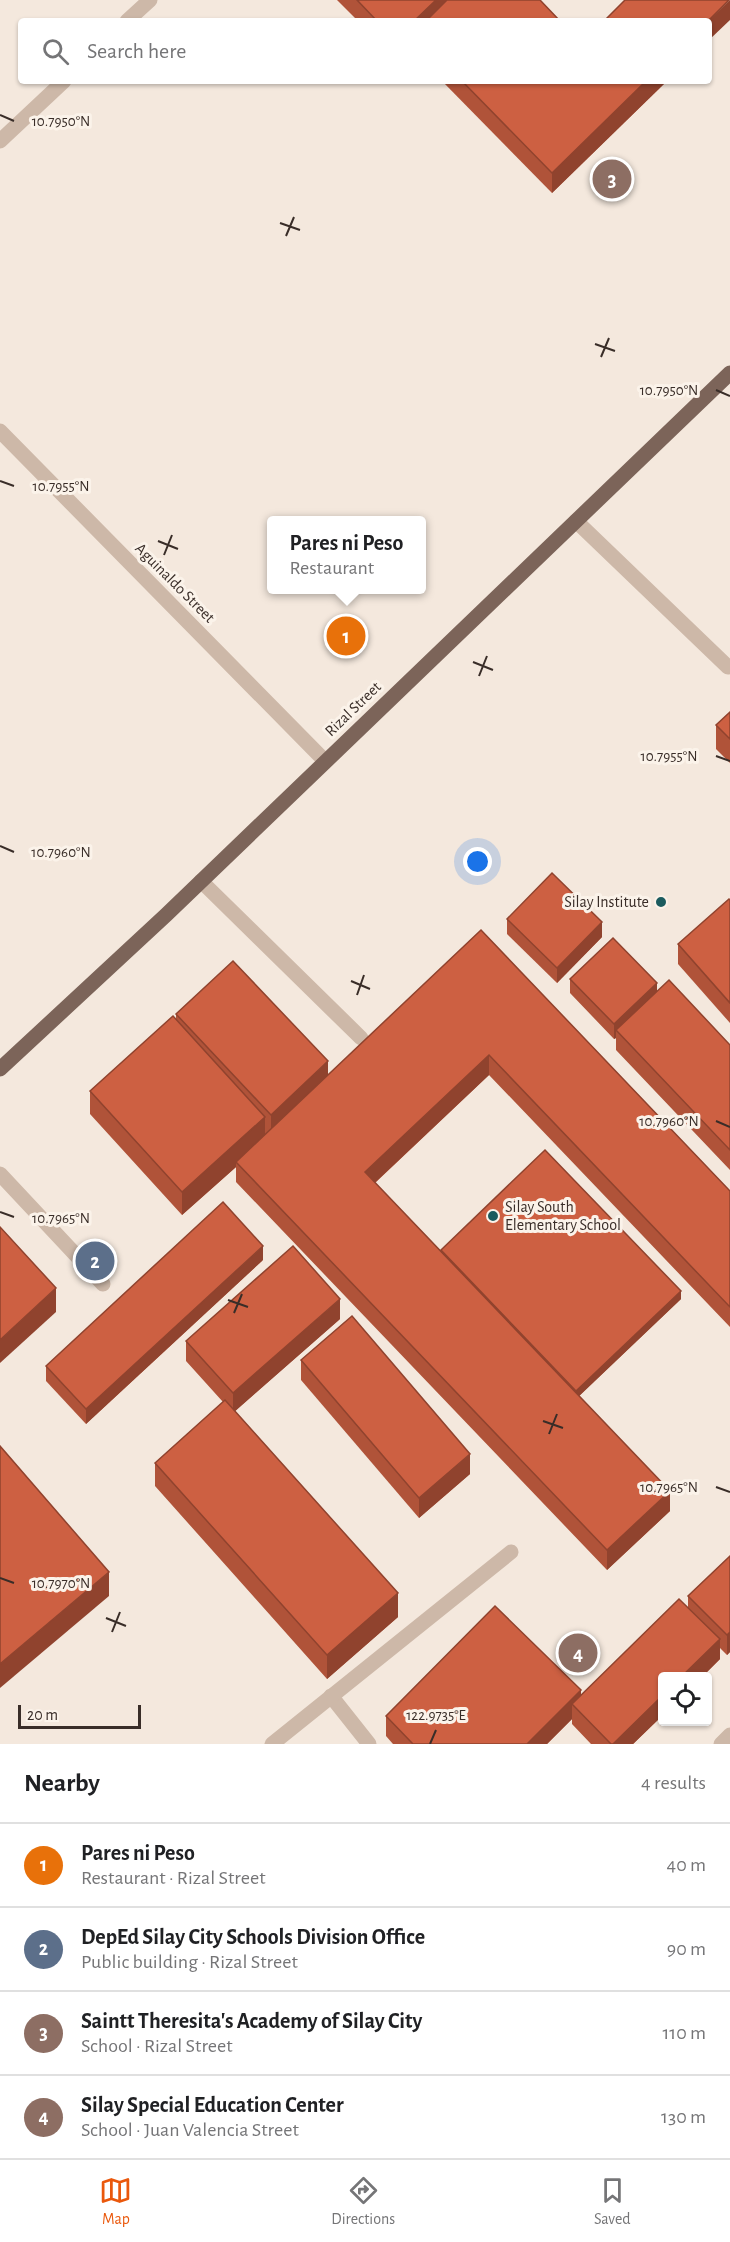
<!DOCTYPE html>
<html lang="en">
<head>
<meta charset="utf-8">
<style>
  body { margin:0; font-family:"Alegreya Sans",sans-serif; background:#f6f6f6; color:#202124 }
  .controls { position:absolute; right:18px; bottom:18px; display:grid; overflow:hidden; border-radius:6px; box-shadow:0 2px 4px #0004 }
  .controls button { width:54px; height:54px; display:grid; place-items:center; padding:0; border:0; border-bottom:2px solid #e0e0e0; background:#fff; color:#202124; font:30px sans-serif }
  .scale { position:absolute; left:18px; bottom:15px; width:123px; box-sizing:border-box; padding-left:6px; border:3px solid #392d28; border-top:0; font-size:16px; line-height:21px; white-space:nowrap; color:#392d28; -webkit-text-stroke:4px #fbf3ea; paint-order:stroke }
  .you { position:absolute; left:478px; top:862px; width:21px; height:21px; margin:-15px; border:4px solid #fff; border-radius:50%; background:#1a73e8; box-shadow:0 0 0 9px #1a73e833 }
  .badge { display:grid; place-items:center; width:39px; height:39px; border-radius:50%; background:#ea580c; color:#fff; font-size:20px; font-weight:700 }
  .pin { position:absolute; translate:-50% -50%; border:3px solid #fff; box-shadow:0 2px 6px #0006 }
  .popup { position:absolute; left:267px; top:516px; width:159px; height:78px; box-sizing:border-box; display:grid; place-content:center; border-radius:6px; background:#fff; filter:drop-shadow(0 2px 4px #0005); font-size:20px; white-space:nowrap; color:#757577 }
  .popup b { font-size:22px; color:#202124 }
  .popup::after { content:''; position:absolute; left:50%; top:100%; margin-left:-12px; border:12px solid transparent; border-top-color:#fff }
  .list { margin:0; padding:0; list-style:none }
  h2 { display:flex; justify-content:space-between; align-items:center; height:78px; margin:0; padding:0 24px; font-size:26px }
  h2 small { font-size:20px; font-weight:400; color:#757577 }
  .list li { display:grid; grid-template-columns:39px 1fr auto; gap:18px; align-items:center; box-sizing:border-box; height:84px; padding:0 24px; border-top:2px solid #e0e0e0 }
  .list b { display:block; font-size:22px; white-space:nowrap }
  .list p { margin:0; font-size:20px; white-space:nowrap; color:#757577 }
  .list em { font-size:20px; font-style:normal; color:#757577 }
  .icon { flex:none; width:33px; height:33px; fill:none; stroke:currentColor; stroke-width:2; stroke-linecap:round; stroke-linejoin:round }
  .map { position:relative; flex:none; width:730px; height:1744px; overflow:hidden }
  .search { position:absolute; background:#fff; box-shadow:0 2px 4px #0004; left:18px; right:18px; top:18px; height:66px; display:flex; align-items:center; gap:15px; box-sizing:border-box; padding:0 21px; border-radius:6px; color:#757577; font-size:22px }
  .sheet { height:414px; background:#fff }
  nav { display:flex; justify-content:space-around; align-items:center; box-sizing:border-box; height:84px; border-top:2px solid #e0e0e0; background:#fff; font-size:16px; color:#757577 }
  nav a { display:grid; justify-items:center; gap:3px }
  nav .on { color:#ea580c }
  .map>svg:first-child { display:block }
  .lines { fill:none; stroke-linecap:round; stroke-linejoin:round }
  .service { stroke:#cdb8a8; stroke-width:15 }
  .minor { stroke:#cdb8a8; stroke-width:15 }
  .primary { stroke:#7c6459; stroke-width:15 }
  .wall { fill:#b05339 }
  .shaded-wall { fill:#90432e }
  .building { fill:#cd6042; stroke:#90432e; stroke-width:1.5 }
  .ticks { fill:none; stroke:#392d28; stroke-width:2 }
  .poi-dot { fill:#1b5b5e; stroke:#fbf3ea; stroke-width:2 }
  .labels { text-anchor:middle; dominant-baseline:central; stroke-width:6; stroke-linejoin:round; paint-order:stroke }
  .street-label { font-size:16px; fill:#392d28; stroke:#fbf3ea }
  .poi-label { font-size:16px; fill:#392d28; stroke:#fbf3ea; text-anchor:end }
  .ticks-label { font-size:15px; text-anchor:middle; fill:#392d28; stroke:#fbf3ea; stroke-width:6; stroke-linejoin:round; paint-order:stroke }
</style>
</head>
<body>
<div class="map">
<svg width="730" height="1744" viewBox="0 0 730 1744">
  <rect width="100%" height="100%" fill="#f4e8dd"/>
  <g class="lines">
    <g class="service">
      <polyline points="576,521 728,667"/>
      <polyline points="201,881 361,1038"/>
      <polyline points="0,1174 103,1284"/>
      <polyline points="331,1696 369,1744"/>
      <polyline points="721,1744 730,1735"/>
    </g>
    <g class="minor">
      <polyline points="127,21 150,0"/>
      <polyline points="0,141 64,81"/>
      <polyline points="0,431 325,761"/>
      <polyline points="272,1744 511,1552"/>
    </g>
    <polyline class="primary" points="0,1069 166,915 730,373"/>
  </g>
  <g class="wall">
    <polygon points="337,0 540,0 560,21 358,21"/>
    <polygon points="442,81 667,81 552,193"/>
    <polygon points="730,712 730,763 716,749 716,725"/>
    <polygon points="730,900 730,1023 678,964 678,944"/>
    <polygon points="507,919 602,937 557,983 507,934"/>
    <polygon points="481,930 730,1191 730,1327 489,1075 375,1183 441,1251 681,1299 579,1396 670,1511 607,1570 236,1182 236,1167 182,1215 90,1114 90,1091 176,1019 176,1014 328,1075"/>
    <polygon points="570,979 657,991 730,1045 730,1170 616,1050 616,1038 614,1039 570,993"/>
    <polygon points="263,1260 86,1424 46,1381 46,1366"/>
    <polygon points="340,1319 235,1411 398,1617 327,1679 155,1486 155,1463 223,1402 186,1361 186,1341"/>
    <polygon points="301,1360 470,1474 419,1518 301,1380"/>
    <polygon points="730,1556 730,1652 727,1655 720,1648 720,1659 702,1677 663,1677 663,1715 633,1744 591,1744 572,1724 572,1719 547,1744 393,1744 386,1736 386,1716 581,1695 688,1608 688,1596"/>
  </g>
  <g class="shaded-wall">
    <polygon points="436,0 457,0 435,21 414,21"/>
    <polygon points="730,0 730,20 709,40 709,21 708,21"/>
    <polygon points="646,81 667,81 552,193 552,173"/>
    <polygon points="602,922 602,937 557,983 557,968"/>
    <polygon points="657,983 657,998 616,1030 616,1038 614,1039 614,1024"/>
    <polygon points="489,1055 489,1075 365,1192 365,1172"/>
    <polygon points="328,1061 328,1081 271,1135 271,1115"/>
    <polygon points="265,1117 265,1141 236,1162 236,1167 182,1215 182,1192"/>
    <polygon points="263,1246 263,1260 86,1424 86,1409"/>
    <polygon points="56,1288 56,1312 0,1363 0,1340"/>
    <polygon points="681,1291 681,1299 576,1399 576,1391"/>
    <polygon points="340,1299 340,1319 233,1413 233,1393"/>
    <polygon points="470,1454 470,1474 419,1518 419,1498"/>
    <polygon points="670,1491 670,1511 607,1570 607,1550"/>
    <polygon points="109,1572 109,1596 0,1688 0,1664"/>
    <polygon points="398,1593 398,1617 327,1679 327,1655"/>
    <polygon points="730,1632 730,1652 727,1655 727,1635"/>
    <polygon points="720,1639 720,1659 702,1677 681,1677"/>
    <polygon points="581,1690 581,1710 572,1704 572,1719 547,1744 527,1744"/>
    <polygon points="663,1695 663,1715 633,1744 613,1744"/>
  </g>
  <g class="building">
    <polygon points="357,0 436,0 414,21 377,21"/>
    <polygon points="447,0 540,0 560,21 426,21"/>
    <polygon points="625,0 729,0 708,21 604,21"/>
    <polygon points="462,81 646,81 552,173"/>
    <polygon points="730,712 730,739 716,725"/>
    <polygon points="552,873 602,922 557,968 507,919"/>
    <polygon points="729,899 730,900 730,1003 678,944"/>
    <polygon points="481,930 730,1191 730,1307 489,1055 365,1172 670,1491 607,1550 236,1162"/>
    <polygon points="613,938 657,983 614,1024 570,979"/>
    <polygon points="233,961 328,1061 271,1115 176,1014"/>
    <polygon points="669,980 730,1045 730,1150 616,1030"/>
    <polygon points="173,1016 265,1117 182,1192 90,1091"/>
    <polygon points="545,1150 681,1291 576,1391 441,1250"/>
    <polygon points="223,1202 263,1246 86,1409 46,1366"/>
    <polygon points="0,1227 56,1288 0,1340"/>
    <polygon points="293,1246 340,1299 233,1393 186,1341"/>
    <polygon points="352,1316 470,1454 419,1498 301,1360"/>
    <polygon points="225,1400 398,1593 327,1655 155,1463"/>
    <polygon points="0,1446 109,1572 0,1664"/>
    <polygon points="730,1556 730,1632 727,1635 688,1596"/>
    <polygon points="679,1599 720,1639 681,1677 663,1677 663,1695 613,1744 611,1744 572,1704"/>
    <polygon points="495,1606 581,1690 527,1744 413,1744 386,1716"/>
  </g>
  <path class="ticks" d="M0 115 14 121M280 223 300 230M286 236 294 217M595 344 615 351M601 357 609 338M716 390 730 396M0 481 14 486M158 541 178 549M164 555 172 535M473 662 493 670M479 676 487 656M716 756 730 761M0 846 14 852M351 981 370 989M357 995 364 975M716 1121 730 1127M0 1212 14 1217M228 1300 248 1307M234 1313 242 1294M543 1421 563 1428M549 1434 557 1414M716 1487 730 1492M0 1578 14 1583M106 1618 126 1626M112 1632 120 1612M430 1744 436 1730"/>
  <g class="poi-dot">
    <circle cx="661" cy="902" r="6"/>
    <circle cx="493" cy="1216" r="6"/>
  </g>
  <g class="labels">
    <g class="street-label">
      <text transform="translate(175 583) rotate(45)">Aguinaldo Street</text>
      <text transform="translate(353 709) rotate(-44)">Rizal Street</text>
    </g>
    <g class="poi-label">
      <text x="649" y="902">Silay Institute</text>
      <text x="505" y="1207" text-anchor="start">Silay South<tspan x="505" dy="18">Elementary School</tspan></text>
    </g>
  </g>
  <g class="ticks-label">
    <text x="61" y="126">10.7950°N</text>
    <text x="669" y="395">10.7950°N</text>
    <text x="61" y="491">10.7955°N</text>
    <text x="669" y="761">10.7955°N</text>
    <text x="61" y="857">10.7960°N</text>
    <text x="669" y="1126">10.7960°N</text>
    <text x="61" y="1223">10.7965°N</text>
    <text x="669" y="1492">10.7965°N</text>
    <text x="61" y="1588">10.7970°N</text>
    <text x="436" y="1720">122.9735°E</text>
  </g>
</svg>
<div class="controls">
<button><svg class="icon" aria-label="locate" viewBox="0 0 24 24"><circle cx="12" cy="12" r="6"/><path d="M12 2v4M12 18v4M2 12h4M18 12h4"/></svg></button>
</div>
<div class="scale">20 m</div>
<div class="you"></div>
<div class="pin badge" style="left:346px;top:636px;background:#e8710a">1</div>
<div class="popup"><b>Pares ni Peso</b>Restaurant</div>
<div class="pin badge" style="left:95px;top:1261px;background:#5c6f8a">2</div>
<div class="pin badge" style="left:612px;top:179px;background:#8d6e63">3</div>
<div class="pin badge" style="left:578px;top:1653px;background:#8d6e63">4</div>
<div class="search"><svg class="icon" aria-label="search" viewBox="0 0 24 24"><circle cx="10" cy="10" r="6"/><path d="M15 15l6 6"/></svg>Search here</div>
</div>
<section class="sheet">
<h2>Nearby<small>4 results</small></h2>
<ul class="list">
<li><span class="badge" style="background:#e8710a">1</span><div><b>Pares ni Peso</b><p>Restaurant · Rizal Street</p></div><em>40 m</em></li>
<li><span class="badge" style="background:#5c6f8a">2</span><div><b>DepEd Silay City Schools Division Office</b><p>Public building · Rizal Street</p></div><em>90 m</em></li>
<li><span class="badge" style="background:#8d6e63">3</span><div><b>Saintt Theresita's Academy of Silay City</b><p>School · Rizal Street</p></div><em>110 m</em></li>
<li><span class="badge" style="background:#8d6e63">4</span><div><b>Silay Special Education Center</b><p>School · Juan Valencia Street</p></div><em>130 m</em></li>
</ul>
</section>
<nav>
<a class="on"><svg class="icon" aria-label="map" viewBox="0 0 24 24"><path d="M3 6l6-2 6 2 6-2v14l-6 2-6-2-6 2zM9 4v14M15 6v14"/></svg>Map</a>
<a><svg class="icon" aria-label="directions" viewBox="0 0 24 24"><path d="M12 3l9 9-9 9-9-9zM9 14v-3h6M13 9l2 2-2 2"/></svg>Directions</a>
<a><svg class="icon" aria-label="saved" viewBox="0 0 24 24"><path d="M7 4h10v16l-5-4-5 4z"/></svg>Saved</a>
</nav>
</body>
</html>
